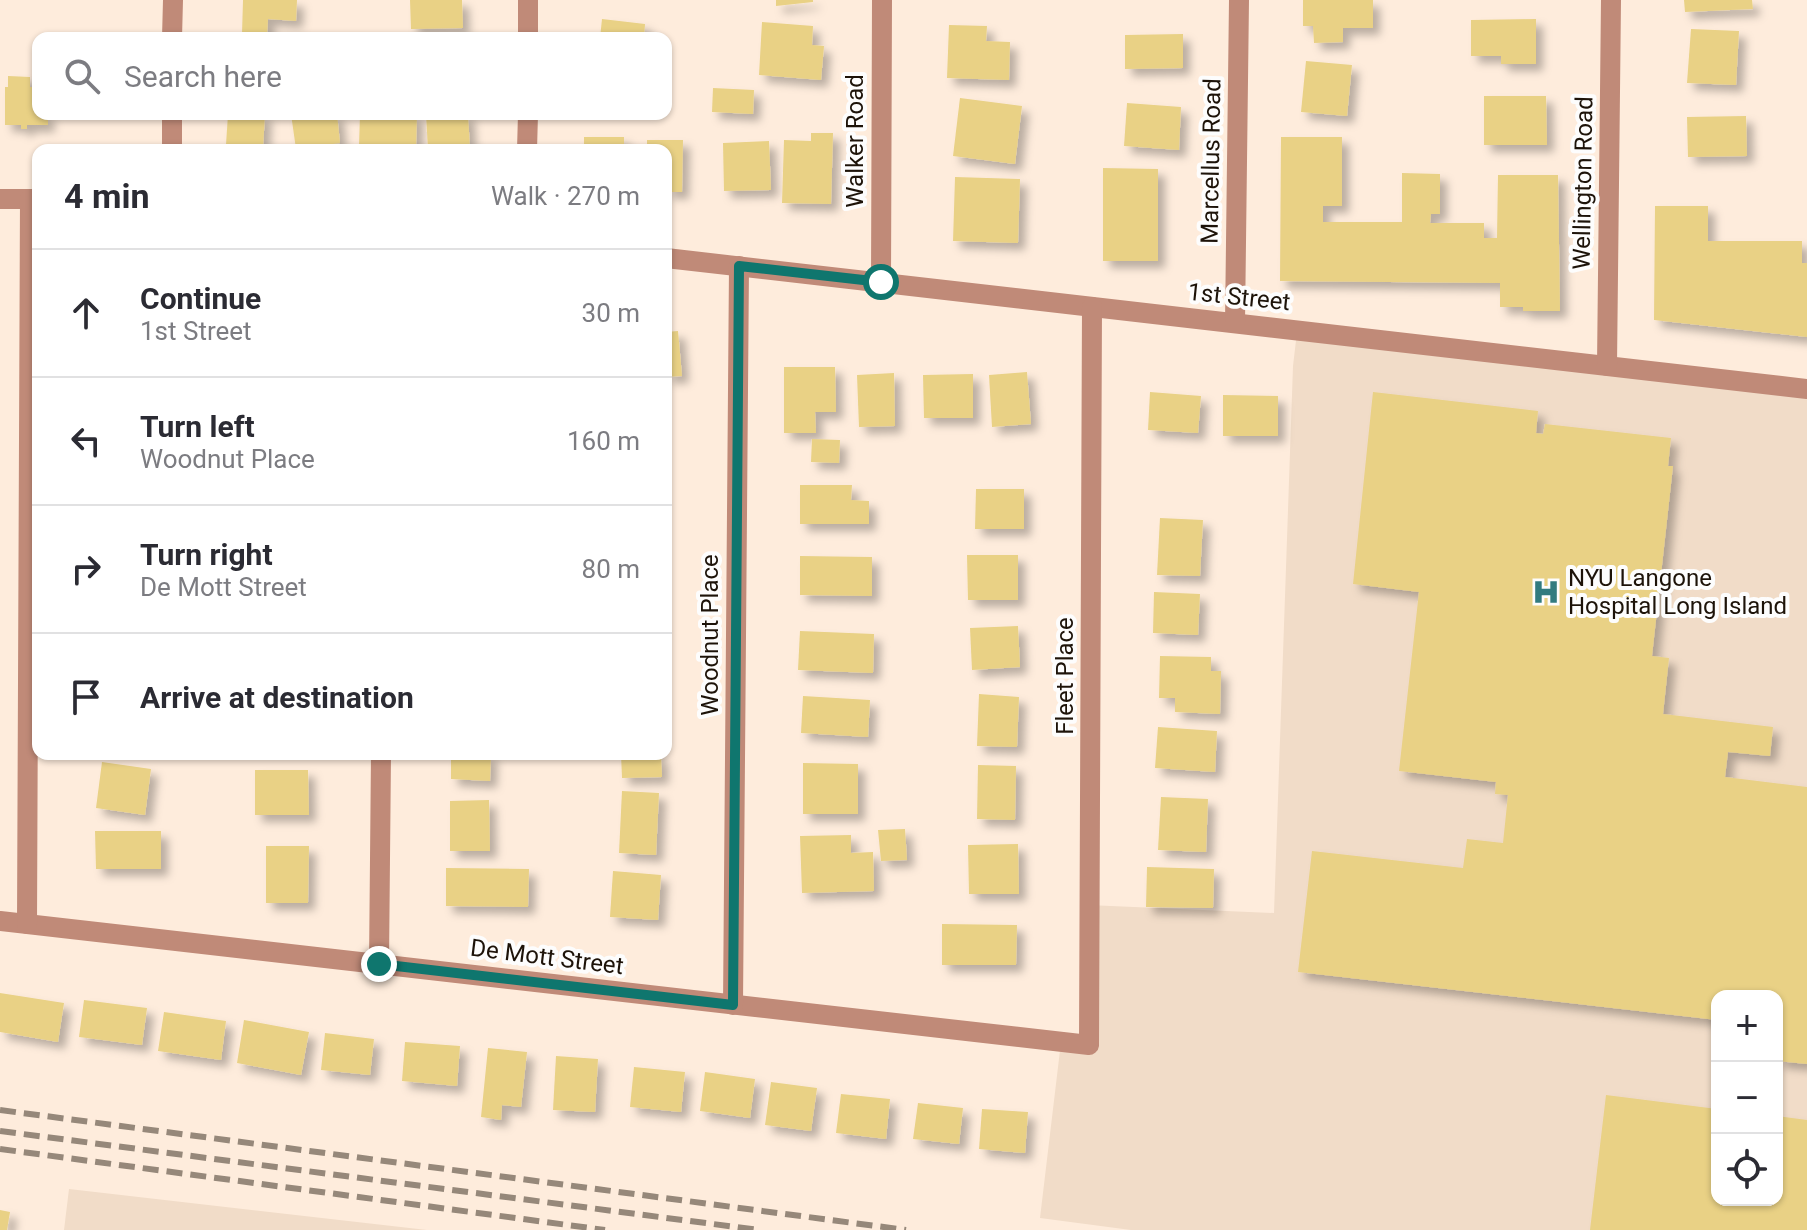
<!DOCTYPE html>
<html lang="en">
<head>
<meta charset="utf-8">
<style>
  body { margin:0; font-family:Roboto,sans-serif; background:#f2f2f3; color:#2b2b33 }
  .controls { position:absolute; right:24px; bottom:24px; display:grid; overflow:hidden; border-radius:16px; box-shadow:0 2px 6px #0004 }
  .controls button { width:72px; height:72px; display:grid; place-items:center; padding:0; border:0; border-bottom:2px solid #e1e1e2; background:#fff; color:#2b2b33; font:40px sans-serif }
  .stop { position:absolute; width:24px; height:24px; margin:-18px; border:6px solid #0f766e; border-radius:50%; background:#fff }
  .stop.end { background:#0f766e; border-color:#fff; box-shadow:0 2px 8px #0008 }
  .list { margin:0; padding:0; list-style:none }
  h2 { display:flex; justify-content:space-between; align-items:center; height:104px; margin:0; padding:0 32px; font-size:34px }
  h2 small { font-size:26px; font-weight:400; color:#7c7c81 }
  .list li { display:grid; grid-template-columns:52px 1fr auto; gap:24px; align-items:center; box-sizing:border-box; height:128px; padding:0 32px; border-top:2px solid #e1e1e2 }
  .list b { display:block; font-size:30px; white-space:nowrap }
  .list p { margin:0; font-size:26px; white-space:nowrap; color:#7c7c81 }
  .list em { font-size:26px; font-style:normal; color:#7c7c81 }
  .icon { flex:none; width:44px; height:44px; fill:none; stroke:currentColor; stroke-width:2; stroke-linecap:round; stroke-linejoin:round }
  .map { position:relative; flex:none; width:1807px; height:1230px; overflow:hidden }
  .search { position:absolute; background:#fff; box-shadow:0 2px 6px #0004; left:32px; top:32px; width:640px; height:88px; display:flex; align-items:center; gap:20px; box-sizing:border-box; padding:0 28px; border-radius:16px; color:#7c7c81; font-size:30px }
  .panel { position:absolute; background:#fff; box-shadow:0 2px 6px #0004; left:32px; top:144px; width:640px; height:616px; border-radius:16px }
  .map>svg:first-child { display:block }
  .built { fill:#f1dcc8; fill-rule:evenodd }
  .building { fill:#e9d185; filter:url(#shadow) }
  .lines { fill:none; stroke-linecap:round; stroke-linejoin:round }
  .minor { stroke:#c08a78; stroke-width:20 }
  .rail { stroke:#96887a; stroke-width:6; stroke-dasharray:16 8; stroke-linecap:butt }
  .route { stroke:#0f766e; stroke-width:10 }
  .labels { text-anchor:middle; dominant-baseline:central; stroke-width:8; stroke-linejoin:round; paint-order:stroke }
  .street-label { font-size:24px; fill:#1d1309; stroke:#fdfdfd }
  .poi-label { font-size:24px; fill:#1d1309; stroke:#fdfdfd; text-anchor:start }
</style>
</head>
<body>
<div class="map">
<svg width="1807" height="1230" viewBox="0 0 1807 1230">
  <defs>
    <filter id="shadow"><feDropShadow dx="7" dy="7" stdDeviation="4" flood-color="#0004"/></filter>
  </defs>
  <rect width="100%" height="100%" fill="#feecdc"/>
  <g class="built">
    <path d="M1297 332 1807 389V1230H1131L1040 1218 1061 1042 1088 1045V905L1274 913 1293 366ZM1717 996H1777V1200H1717Z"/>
    <polygon points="69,1189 427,1230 64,1230"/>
  </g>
  <g class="building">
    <polygon points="243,0 297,0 296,21 268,19 267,36 242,34"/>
    <polygon points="410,0 462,0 463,28 411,29"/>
    <polygon points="776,0 813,0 813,2 776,6"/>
    <polygon points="1303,0 1373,0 1373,28 1343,28 1343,42 1314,43 1313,26 1303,26"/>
    <polygon points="1684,0 1752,0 1753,9 1685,12"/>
    <polygon points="602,19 645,24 644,38 600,38"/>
    <polygon points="1536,19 1536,64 1501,64 1501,56 1471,56 1471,20"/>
    <polygon points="762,22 813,26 812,45 824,46 821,80 759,75"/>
    <polygon points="949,25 987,26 986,41 1010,42 1009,80 947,78"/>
    <polygon points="1691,29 1739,31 1736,85 1687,83"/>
    <polygon points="1183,34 1183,68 1125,69 1125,35"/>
    <polygon points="1306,61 1352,65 1347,116 1301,112"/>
    <polygon points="8,76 30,77 30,87 38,87 38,114 48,114 48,125 27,125 27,129 21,129 21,125 5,125 5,87 8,87"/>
    <polygon points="713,88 754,90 753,114 712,112"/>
    <polygon points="1484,96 1546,96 1547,145 1484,145"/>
    <polygon points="960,98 1022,106 1015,164 953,156"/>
    <polygon points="1127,103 1181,107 1179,150 1124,146"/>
    <polygon points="228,114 265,114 263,148 226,145"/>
    <polygon points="291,114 337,114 340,143 296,149"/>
    <polygon points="360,114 417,114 416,148 359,146"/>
    <polygon points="426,114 468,114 470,150 428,150"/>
    <polygon points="1746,116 1747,156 1688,157 1687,117"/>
    <polygon points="811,133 833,133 831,204 782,203 784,140 811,141"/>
    <rect x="584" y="137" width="40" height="13"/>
    <polygon points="1281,137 1342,137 1342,206 1323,206 1323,222 1402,222 1402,173 1440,174 1440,214 1431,214 1430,223 1484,223 1484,238 1497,238 1498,175 1558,175 1560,311 1523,311 1523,307 1500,307 1500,283 1280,281"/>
    <polygon points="647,140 683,140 682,192 666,192 666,150 647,150"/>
    <polygon points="769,141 771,190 724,191 723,143"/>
    <polygon points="1103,168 1158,169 1158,261 1103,261"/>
    <polygon points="955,177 1020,179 1018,243 953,241"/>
    <polygon points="1655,206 1708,206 1708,241 1802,241 1802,263 1807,263 1807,337 1654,320"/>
    <polygon points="678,331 682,376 666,377 666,332"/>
    <polygon points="784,367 835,367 836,412 815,412 816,433 784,433"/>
    <polygon points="1027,372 1031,424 992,427 989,375"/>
    <polygon points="894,373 895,426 859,427 857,375"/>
    <polygon points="973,374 973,418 924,418 923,375"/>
    <polygon points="1150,392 1201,396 1198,433 1148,430"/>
    <polygon points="1373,392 1538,411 1536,433 1543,434 1545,424 1671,438 1668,466 1673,466 1652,656 1669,658 1663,714 1773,727 1770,756 1728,752 1725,777 1807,787 1807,1064 1777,1061 1777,996 1717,996 1717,1020 1298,972 1312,851 1463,868 1467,839 1503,843 1508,795 1495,794 1496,782 1399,771 1419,592 1353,584"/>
    <polygon points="1223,395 1278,396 1278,436 1223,436"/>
    <polygon points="812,439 840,440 839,463 811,462"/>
    <polygon points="800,485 852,485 851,500 869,501 869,524 800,524"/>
    <polygon points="976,489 1024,489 1024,529 975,529"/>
    <polygon points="1160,518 1203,520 1200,576 1157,575"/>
    <polygon points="967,555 1018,555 1018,600 968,600"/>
    <polygon points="800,556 872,557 872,596 800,595"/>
    <polygon points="1154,592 1200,594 1198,635 1153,633"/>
    <polygon points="1018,626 1020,667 972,670 970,628"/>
    <polygon points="800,631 874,634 873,673 798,670"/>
    <polygon points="1160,656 1211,657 1211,671 1221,671 1220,714 1175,712 1175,698 1159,698"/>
    <polygon points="979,694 1019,697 1017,747 977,746"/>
    <polygon points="803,696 870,700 868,737 801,733"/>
    <polygon points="1158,727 1217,731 1215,772 1155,768"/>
    <polygon points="451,754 491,754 490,781 451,779"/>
    <polygon points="621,754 661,754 662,777 622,778"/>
    <polygon points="102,762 151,769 145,815 96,808"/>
    <polygon points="803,763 858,764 858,814 803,814"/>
    <polygon points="978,765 1016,766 1015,820 977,819"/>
    <polygon points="255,770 308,770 309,815 255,815"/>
    <polygon points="622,791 659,793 656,855 619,853"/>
    <polygon points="1161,797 1208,799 1206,852 1158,850"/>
    <polygon points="489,800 490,851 450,851 450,801"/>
    <polygon points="905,829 907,860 881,861 878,830"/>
    <polygon points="95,831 161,831 161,869 96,869"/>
    <polygon points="851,835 851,853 873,852 874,891 802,893 800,836"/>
    <polygon points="1018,844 1019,894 969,894 968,845"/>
    <polygon points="266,846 309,846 308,903 266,903"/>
    <polygon points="1147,867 1214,869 1213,908 1146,907"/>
    <polygon points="446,868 529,869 528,907 446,906"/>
    <polygon points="613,871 661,875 658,920 610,917"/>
    <polygon points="942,924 1017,925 1016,965 942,965"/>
    <polygon points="0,993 64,1003 58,1042 0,1032"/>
    <polygon points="84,1000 147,1008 142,1045 79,1037"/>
    <polygon points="164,1012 226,1021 221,1060 158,1051"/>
    <polygon points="244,1020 309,1032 301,1075 237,1063"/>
    <polygon points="325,1033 374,1039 370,1075 321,1070"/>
    <polygon points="405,1042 460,1046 457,1086 402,1081"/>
    <polygon points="488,1048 527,1052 521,1107 502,1105 501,1120 481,1117"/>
    <polygon points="556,1056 598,1059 595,1112 553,1110"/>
    <polygon points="634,1067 685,1072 681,1112 630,1107"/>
    <polygon points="705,1072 755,1079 750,1118 700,1111"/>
    <polygon points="771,1082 817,1088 811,1131 765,1125"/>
    <polygon points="841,1094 890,1099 886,1139 836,1133"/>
    <polygon points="1606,1095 1717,1109 1717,1200 1777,1200 1777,1116 1807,1120 1807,1230 1590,1230"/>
    <polygon points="918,1103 963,1108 959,1144 913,1139"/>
    <polygon points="982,1109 1028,1112 1025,1153 979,1149"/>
    <polygon points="0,1210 10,1212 7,1230 0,1230"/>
  </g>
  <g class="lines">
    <g class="minor">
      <polyline points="172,38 173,0"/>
      <polyline points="528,38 528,0"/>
      <polyline points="172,150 172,114"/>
      <polyline points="527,150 528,114"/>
      <polyline points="0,199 38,199"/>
      <polyline points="666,258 1807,389"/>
      <polyline points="881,282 882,0"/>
      <polyline points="1235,323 1239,0"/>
      <polyline points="1607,366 1611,0"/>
      <polyline points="0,921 1089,1045 1092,307"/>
      <polyline points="27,924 30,199"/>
      <polyline points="379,964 381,754"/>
      <polyline points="733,1005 739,266"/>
    </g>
    <g class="rail">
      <polyline points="0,1110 906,1230"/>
      <polyline points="0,1131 759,1230"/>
      <polyline points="0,1149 605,1230"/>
    </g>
  </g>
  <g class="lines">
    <polyline class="route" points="379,964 733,1005 739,266 881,282"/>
  </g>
  <defs>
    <g id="hospital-bare" transform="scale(2.16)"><path d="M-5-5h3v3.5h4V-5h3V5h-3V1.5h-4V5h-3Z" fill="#327b7f" stroke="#fdfdfd" stroke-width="2.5" paint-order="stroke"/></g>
  </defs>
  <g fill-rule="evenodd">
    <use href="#hospital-bare" x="1546" y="592"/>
  </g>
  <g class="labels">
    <g class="street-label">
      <text transform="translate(855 141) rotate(-90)">Walker Road</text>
      <text transform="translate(1211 161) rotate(-89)">Marcellus Road</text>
      <text transform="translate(1583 183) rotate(-89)">Wellington Road</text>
      <text transform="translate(1239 297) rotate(6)">1st Street</text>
      <text transform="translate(710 635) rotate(-90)">Woodnut Place</text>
      <text transform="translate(1065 676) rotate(-90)">Fleet Place</text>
      <text transform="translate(547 957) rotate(7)">De Mott Street</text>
    </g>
    <g class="poi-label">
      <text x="1568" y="578">NYU Langone<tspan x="1568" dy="28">Hospital Long Island</tspan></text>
    </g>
  </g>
</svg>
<div class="controls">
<button>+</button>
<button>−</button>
<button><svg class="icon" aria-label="locate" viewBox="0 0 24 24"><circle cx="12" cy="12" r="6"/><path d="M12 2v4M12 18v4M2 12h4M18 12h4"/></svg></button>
</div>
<div class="stop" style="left:881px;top:282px"></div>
<div class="stop end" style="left:379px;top:964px"></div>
<div class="search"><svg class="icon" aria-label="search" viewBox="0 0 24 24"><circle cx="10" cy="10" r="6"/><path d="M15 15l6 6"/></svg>Search here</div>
<section class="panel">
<h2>4 min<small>Walk · 270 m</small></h2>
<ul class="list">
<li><svg class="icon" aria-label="ahead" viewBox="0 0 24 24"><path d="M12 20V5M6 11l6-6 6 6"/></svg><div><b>Continue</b><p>1st Street</p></div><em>30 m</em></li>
<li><svg class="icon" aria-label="left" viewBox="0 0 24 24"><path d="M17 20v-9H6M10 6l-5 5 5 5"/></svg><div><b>Turn left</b><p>Woodnut Place</p></div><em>160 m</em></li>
<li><svg class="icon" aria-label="right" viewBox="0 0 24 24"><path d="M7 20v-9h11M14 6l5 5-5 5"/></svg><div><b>Turn right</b><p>De Mott Street</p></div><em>80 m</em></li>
<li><svg class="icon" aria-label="arrive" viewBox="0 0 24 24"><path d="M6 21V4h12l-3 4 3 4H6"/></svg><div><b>Arrive at destination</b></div></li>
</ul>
</section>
</div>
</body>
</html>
